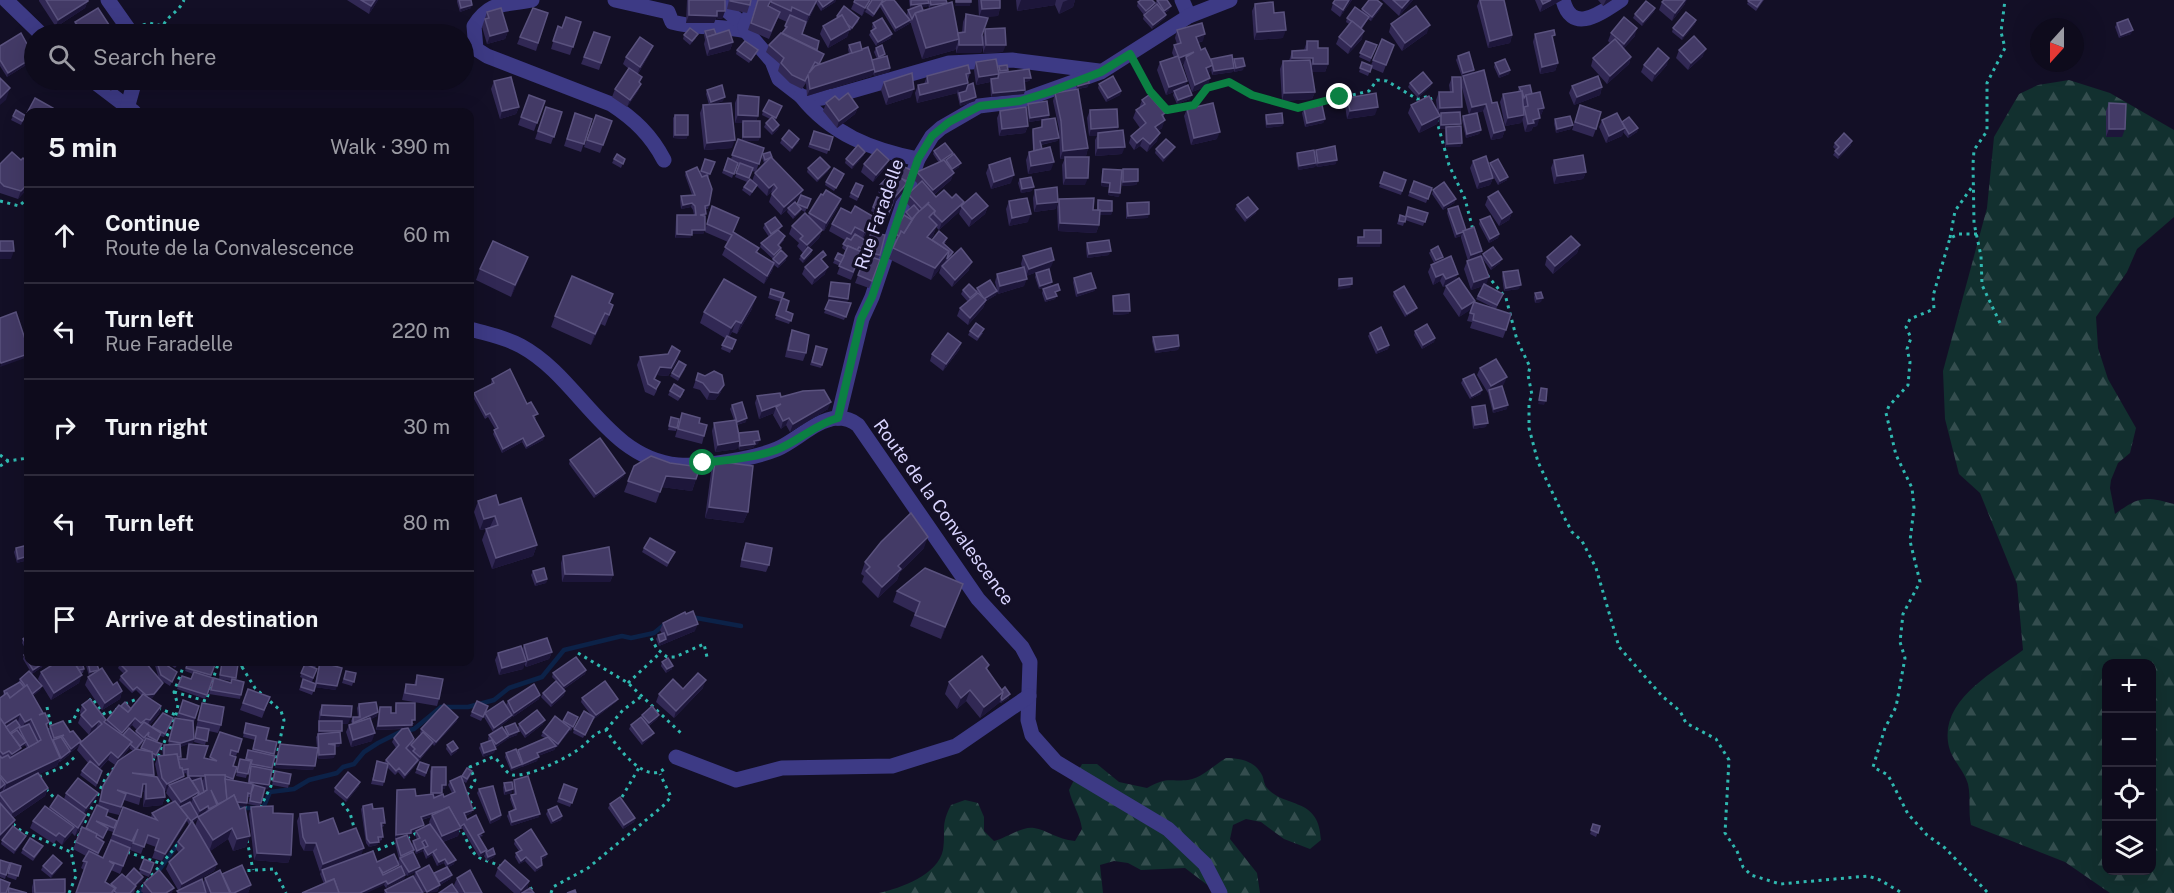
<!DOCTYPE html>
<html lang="en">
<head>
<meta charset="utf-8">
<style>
  body { margin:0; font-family:"Public Sans",sans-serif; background:#1c1929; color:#f1f3f6 }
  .controls { position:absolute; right:18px; bottom:18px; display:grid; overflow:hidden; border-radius:12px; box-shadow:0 6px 24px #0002 }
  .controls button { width:54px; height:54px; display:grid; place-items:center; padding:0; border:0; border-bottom:2px solid #2e2b3b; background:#0e0b1c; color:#f1f3f6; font:30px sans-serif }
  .compass { position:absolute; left:2030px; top:18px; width:54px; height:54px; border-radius:50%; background:#0e0b1c; box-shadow:0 6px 24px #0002; rotate:201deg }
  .stop { position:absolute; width:18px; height:18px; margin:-14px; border:4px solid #0b8043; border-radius:50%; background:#fff }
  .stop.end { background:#0b8043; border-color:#fff; box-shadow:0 2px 6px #0008 }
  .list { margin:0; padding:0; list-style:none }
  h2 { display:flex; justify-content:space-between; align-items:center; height:78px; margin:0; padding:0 24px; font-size:26px }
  h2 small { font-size:20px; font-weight:400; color:#9b9ba3 }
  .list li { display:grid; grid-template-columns:39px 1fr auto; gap:18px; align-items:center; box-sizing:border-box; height:96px; padding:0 24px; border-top:2px solid #2e2b3b }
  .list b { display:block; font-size:22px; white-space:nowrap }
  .list p { margin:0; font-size:20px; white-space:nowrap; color:#9b9ba3 }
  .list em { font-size:20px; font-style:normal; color:#9b9ba3 }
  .icon { flex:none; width:33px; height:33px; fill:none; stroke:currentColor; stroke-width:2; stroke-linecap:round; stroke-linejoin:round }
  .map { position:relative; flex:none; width:2174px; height:893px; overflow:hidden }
  .search { position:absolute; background:#0e0b1c; box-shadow:0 6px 24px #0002; left:24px; top:24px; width:450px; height:66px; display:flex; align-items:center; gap:15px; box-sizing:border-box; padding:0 21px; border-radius:33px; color:#9b9ba3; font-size:22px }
  .panel { position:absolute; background:#0e0b1c; box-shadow:0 6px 24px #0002; left:24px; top:108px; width:450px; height:558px; border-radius:12px }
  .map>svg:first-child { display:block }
  .forest { fill:url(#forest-firs); fill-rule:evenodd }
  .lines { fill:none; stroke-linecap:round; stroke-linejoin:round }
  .stream { stroke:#0c2248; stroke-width:4.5 }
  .path { stroke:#2fb8b0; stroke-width:3; stroke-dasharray:3 4.5; stroke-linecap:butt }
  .minor { stroke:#3d3a85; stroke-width:15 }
  .wall { fill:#312854; fill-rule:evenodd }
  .shaded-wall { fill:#1d163a }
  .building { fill:#433a66; stroke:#5a527e; stroke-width:1.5 }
  .route { stroke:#0b8043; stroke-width:8 }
  .labels { text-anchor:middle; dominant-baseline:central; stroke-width:6; stroke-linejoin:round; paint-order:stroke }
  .street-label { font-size:18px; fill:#d9d4ff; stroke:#130f26 }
</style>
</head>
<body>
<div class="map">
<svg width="2174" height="893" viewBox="0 0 2174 893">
  <defs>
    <pattern id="forest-firs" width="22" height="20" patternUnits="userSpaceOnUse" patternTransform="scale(1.5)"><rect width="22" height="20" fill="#12302f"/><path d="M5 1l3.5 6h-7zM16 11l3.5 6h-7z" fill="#344d4e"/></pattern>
  </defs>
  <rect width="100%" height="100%" fill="#130f26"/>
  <g class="forest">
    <path d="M2069 80 2110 93 2174 130V217L2137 249 2127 272 2096 317 2098 348 2108 379 2136 428 2130 453 2118 463 2111 480 2110 488 2115 514C2139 496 2145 496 2174 504V893H2110L2065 862 1971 825C1968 811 1971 797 1968 784 1964 770 1952 760 1949 747 1938 701 1993 673 2023 650L2017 584 1980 493 1959 474 1945 419 1943 371 1987 208 1994 137 2019 94 2038 85ZM2106 664H2152V870H2106Z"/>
    <path d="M1226 758C1240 758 1255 761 1262 775 1264 779 1264 785 1267 788 1285 809 1319 796 1321 840L1310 849 1284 839 1261 822 1246 819 1233 825 1230 839 1257 873 1260 893H1218L1185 868 1141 870 1128 863 1114 861 1100 865 1103 893H879C901 888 938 875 943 850 946 830 940 826 951 805L965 800 978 803 984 817V831L994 841C1006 838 1022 826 1034 828 1047 830 1056 839 1075 841L1082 829C1080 814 1072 804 1069 790L1082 764H1097L1119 782 1147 788C1168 776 1168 782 1188 780 1202 778 1214 765 1226 758Z"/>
  </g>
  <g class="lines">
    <g class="stream">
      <polyline points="691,617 741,626"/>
      <polyline points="241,808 263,808 270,792 294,789 309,780 337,773 343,767 354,764 364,752 378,743 400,732 414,729 441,707 468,707 494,700 509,688 542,677 564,650 622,636 631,638 654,633 665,624"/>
      <polyline points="157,873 180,841"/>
      <polyline points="139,893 147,884"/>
    </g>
    <g class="path">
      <path d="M143 25 149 23 163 26C168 15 179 12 184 0"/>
      <polyline points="1137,66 1150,91 1167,109 1194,105 1207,88 1229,82 1252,95 1298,108 1369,91 1377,80 1387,81 1417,99 1430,96 1449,165 1465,199 1473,230"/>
      <polyline points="0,201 19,206 28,198"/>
      <polyline points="1977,234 1959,234 1950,238 1933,296 1934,309 1910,319 1906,327 1911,338 1907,349 1910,362 1908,385 1889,406 1886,413 1896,455 1912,488 1914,508 1910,541 1920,582 1903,614 1900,642 1905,658 1896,707 1885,728 1873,767 1888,775 1908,814 1927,835 1945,848 1988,893"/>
      <polyline points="1950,238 1955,211 1974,184"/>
      <polyline points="1487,275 1506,298 1517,340 1530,367 1528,375 1532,395 1529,403 1529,428 1538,462 1563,515 1572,532 1582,541 1596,568 1619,647 1662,696 1680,711 1686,723 1716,739 1729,760 1725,833 1737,851 1743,867 1751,875 1780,884 1868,876 1880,880 1902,893"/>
      <polyline points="2000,323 1982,285 1981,256 1974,223 1973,164 1974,150 1987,131 1987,83 2005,48 2001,32 2005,0"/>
      <polyline points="0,455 8,461"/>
      <polyline points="0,466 8,461 28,458"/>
      <polyline points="651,638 657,649 667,657 675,657 704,644 707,657"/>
      <polyline points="578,653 628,683 683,735"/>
      <polyline points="234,665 242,667 241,662"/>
      <polyline points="242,667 255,688 281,711 284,720 271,786 260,808"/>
      <polyline points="628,683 660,653"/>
      <polyline points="174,692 206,701 217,667 220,664"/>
      <polyline points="89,701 92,698 105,715 117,709"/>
      <polyline points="125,704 137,699 141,700"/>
      <polyline points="47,707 51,726 48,733"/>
      <polyline points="158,708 176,715"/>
      <polyline points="61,723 73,721 78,710 84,705"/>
      <polyline points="606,730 623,710 642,696"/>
      <polyline points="152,759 157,759 176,715 178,705 174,692 185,662"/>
      <polyline points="39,777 65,766 77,755"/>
      <polyline points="46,789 58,802"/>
      <polyline points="162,794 172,805"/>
      <path d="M467 795 475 780 470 767 493 757C501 761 505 774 513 775 530 777 572 756 584 745 592 738 595 732 606 730 616 746 647 788 666 767"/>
      <polyline points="622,797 640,766"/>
      <polyline points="470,801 475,809"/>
      <polyline points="342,803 350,813 355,831"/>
      <polyline points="236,806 253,809"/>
      <polyline points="13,824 20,830 71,852"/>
      <path d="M457 831 462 830C476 862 474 855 503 867"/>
      <polyline points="407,838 418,832"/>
      <polyline points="247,840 253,870"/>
      <polyline points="127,852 162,864"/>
      <polyline points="371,853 398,841"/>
      <polyline points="240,871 274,869 286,893"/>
      <polyline points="526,881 534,893"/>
      <polyline points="69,893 76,876 71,852 106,777 117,765"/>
      <polyline points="137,893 178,844"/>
      <polyline points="551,893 553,887 588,868 663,806 671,797 660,774"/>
    </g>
    <g class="minor">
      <polyline points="6,0 41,34"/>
      <polyline points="108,0 132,34"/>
      <path d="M532 0C504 6 491 0 474 26L476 49 487 56 611 104C634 119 651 135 664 160"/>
      <path d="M615 0 668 12 672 22C696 29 721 25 746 31"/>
      <polyline points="725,0 725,9 745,26"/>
      <polyline points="756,0 745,26 746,31 772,61 779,79 801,96 815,99 834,96 949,63 1012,60 1099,71"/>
      <polyline points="1182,0 1189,16"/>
      <path d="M1563 0C1572 36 1602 12 1621 0"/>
      <polyline points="92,80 134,112"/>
      <path d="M801 96C831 134 872 150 918 159"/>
      <polyline points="128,105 135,80"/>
      <path d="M470 329C487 334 505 337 521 346 580 378 606 458 678 465 703 467 753 459 777 449 796 441 815 420 837 418 846 418 852 420 858 425L978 599 1022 647 1030 662 1028 720 1032 735 1056 762 1168 829 1205 864 1220 893"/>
      <polyline points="838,418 862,319 872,297 918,159 932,136 941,128 979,106 1020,101 1101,72 1189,16 1230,0"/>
      <polyline points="676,757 736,780 782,768 892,766 956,746 1029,696"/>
    </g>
  </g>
  <g class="wall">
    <polygon points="39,0 88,0 85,8 56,27 39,1"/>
    <polygon points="347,0 378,0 369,14"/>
    <polygon points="457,0 471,0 471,8 460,12 457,2"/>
    <polygon points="687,0 725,0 725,11 722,19 716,18 714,23 686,23"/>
    <polygon points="729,0 751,0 747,13 727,9"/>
    <polygon points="758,0 769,7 772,0 836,0 835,2 821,11 816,3 802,34 817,50 820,64 849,54 848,49 849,45 862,50 872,60 877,59 874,52 876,48 885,54 884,56 890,68 889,72 874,76 873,73 872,76 807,96 806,83 802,89 790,83 778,71 780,64 766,52 769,45 782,33 785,30 784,30 788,18 787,22 778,18 769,39 748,30"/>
    <path d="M855 0 882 2 896 1 907 16V14L908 10 913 8H910L909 0H946V4L958 33H962L963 22 966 14 979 17 978 0H1000V8L998 16 979 17 983 37 985 29 1003 52 983 53V46L981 53H956V48L955 50 922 59 911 24V23H910V22L909 24 895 32 880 7 873 17 865 12 866 9 862 16 851 9ZM928 3 929 9 923 10 922 7H927Z"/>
    <polygon points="1016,0 1075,0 1073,7 1059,14 1055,5 1017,11"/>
    <polygon points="1157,0 1169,10 1165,13 1166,15 1165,18 1152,29 1143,19 1144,15 1137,6 1138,2 1155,3 1154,7 1156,5 1155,4"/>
    <polygon points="1335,0 1352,0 1340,17 1331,10 1333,3"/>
    <polygon points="1382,0 1413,0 1399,16"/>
    <polygon points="1479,0 1504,0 1512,35 1510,43 1488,48 1477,6"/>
    <polygon points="1535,0 1562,0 1540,12"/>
    <polygon points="1598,0 1612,0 1603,6"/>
    <polygon points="1749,0 1764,0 1756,11 1747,4"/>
    <polygon points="1662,2 1685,4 1672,21 1659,10"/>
    <polygon points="1255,4 1274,13 1283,38 1254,40 1252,11"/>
    <polygon points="1381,8 1371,21 1368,19 1362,29 1362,39 1348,54 1336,44 1339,37 1349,24 1346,22 1347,18 1361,12 1362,9"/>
    <polygon points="1655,8 1654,12 1642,26 1633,18 1635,14"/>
    <polygon points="487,12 508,31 505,39 487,44 482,27"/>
    <polygon points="548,13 536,51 517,44 520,37"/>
    <polygon points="837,16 859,18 858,22 850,31 849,31 847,37 828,48 820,34 823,26 836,19"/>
    <polygon points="1696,20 1695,24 1682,40 1672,32 1673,28"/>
    <polygon points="75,22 115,34 76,34 73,30"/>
    <polygon points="581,22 570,55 551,49 558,26 562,28"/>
    <polygon points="873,23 891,38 876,46 869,35 871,31 873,30 872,27"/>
    <polygon points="2117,23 2131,34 2119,38 2115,27"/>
    <polygon points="1391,24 1427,33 1402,51 1389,32"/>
    <polygon points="1177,30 1203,41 1198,43 1201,50 1211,60 1211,59 1233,62 1234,59 1243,70 1234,72 1234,69 1233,72 1212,75 1211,69 1210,72 1208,73 1210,78 1207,86 1192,92 1183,65 1184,63 1181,64 1187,81 1185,86 1190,99 1177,104 1173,95 1174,92 1166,95 1157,70 1160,62 1174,57 1172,53 1174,45 1177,44 1175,38"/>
    <polygon points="705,31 716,34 733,42 730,50 707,56 704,44 705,40 704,35"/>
    <polygon points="594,32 610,37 599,70 581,64"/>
    <polygon points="1611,33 1635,36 1624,48 1631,57 1629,64 1607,84 1591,66 1593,58 1610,43 1608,41"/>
    <polygon points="1535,34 1553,41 1558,63 1555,71 1540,74 1533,42"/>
    <polygon points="684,35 696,38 690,45 683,39"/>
    <polygon points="1382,39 1391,52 1383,73 1371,68 1368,76 1359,72 1362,62 1371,65"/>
    <polygon points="1307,41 1318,48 1328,64 1325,72 1312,72 1315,92 1312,99 1282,101 1280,69 1283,61 1289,61 1292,51 1304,50"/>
    <polygon points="1366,41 1377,45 1370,62 1359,57"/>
    <polygon points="0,46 34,60 7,77 0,66"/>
    <polygon points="737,50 758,50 756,54 749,63 736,54"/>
    <polygon points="1679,50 1703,56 1688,70 1676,58"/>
    <polygon points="650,53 638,74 640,83 641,84 638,91 627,107 612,97 615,89 629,69 623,64 626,57"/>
    <polygon points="1458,56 1474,70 1473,73 1492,103 1505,130 1502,138 1491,140 1483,111 1473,114 1481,130 1479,134 1466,138 1462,120 1463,116 1469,115 1461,84 1460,126 1462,143 1460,147 1445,147 1445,129 1440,129 1439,117 1437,124 1419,133 1408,113 1411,105 1437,110 1436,100 1439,92 1450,92 1449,85 1452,77 1461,83 1463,76 1462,77 1456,60"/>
    <polygon points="976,62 998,70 999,66 1008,70 1007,72 1031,78 1029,81 1024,82 1024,94 991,97 990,82 976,85 974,70"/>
    <polygon points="1495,63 1510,70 1509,74 1499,78 1494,67"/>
    <polygon points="1644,65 1667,65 1652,82 1641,72"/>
    <polygon points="970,73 968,80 968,85 975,101 960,106 957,93 917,103 915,93 918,85 924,84 927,76"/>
    <polygon points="1077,79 1088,87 1078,89 1088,148 1086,156 1077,157 1085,185 1063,185 1062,165 1065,158 1060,159 1059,129 1053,101 1055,93 1077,89 1075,82"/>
    <polygon points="100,80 118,80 111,91 99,82"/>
    <polygon points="494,81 519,107 516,114 500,119 491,89"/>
    <polygon points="884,82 911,97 886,105 881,90"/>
    <polygon points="1410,83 1432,83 1430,87 1418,98 1408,87"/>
    <polygon points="1099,84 1121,91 1120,95 1106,102 1098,88"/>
    <polygon points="1572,86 1602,87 1600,95 1574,105 1569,93"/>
    <polygon points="1519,87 1532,94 1544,108 1541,115 1539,116 1537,126 1533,127 1531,131 1525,132 1522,119 1521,123 1505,126 1500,102 1503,94 1518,92"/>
    <polygon points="707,90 723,101 714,104 732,148 704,150 700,113 703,105 709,105 706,94"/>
    <polygon points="529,95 545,101 534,131 518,125"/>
    <polygon points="738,95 758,116 756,121 760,137 758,141 743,141 764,148 756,172 752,171 748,181 752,181 755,173 764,163 762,158 763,154 772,157 771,158 803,190 800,197 795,202 797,204 811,199 805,212 801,210 800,212 793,219 787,212 788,209 781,215 769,202 772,193 771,192 767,196 757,186 750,196 742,190 747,182 735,177 739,166 737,166 732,178 722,173 728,158 731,159 738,139 742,140 742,123 735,123 735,103"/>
    <polygon points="35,98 53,108 51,112 28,112 28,123 24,121 27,113"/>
    <polygon points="1347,98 1375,115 1347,119 1345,105"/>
    <polygon points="839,100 858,107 855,114 837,128 823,111 826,103"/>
    <polygon points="1142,100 1165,113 1163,118 1162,128 1158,131 1157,141 1147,152 1140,146 1134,150 1129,143 1131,136 1140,128 1133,118 1136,110 1139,108"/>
    <polygon points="2109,103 2122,137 2106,137 2106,111"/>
    <polygon points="1028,104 1049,115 1048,119 1029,122 1027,108"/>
    <polygon points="1580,105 1596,129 1593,137 1572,130"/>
    <polygon points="782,106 775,121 779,125 778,129 772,135 764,127 766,123 770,119 762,115 763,111"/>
    <polygon points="546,107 562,112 551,144 535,139"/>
    <polygon points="1187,109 1217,139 1191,145 1184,116"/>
    <polygon points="1304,109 1325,119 1323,123 1305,127 1302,113"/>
    <polygon points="1090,110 1118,127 1117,131 1122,154 1095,156 1095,140 1097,136 1089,136 1087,118"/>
    <polygon points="1000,111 1028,126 1025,133 999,136 997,118"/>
    <polygon points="575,113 592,119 581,152 564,146"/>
    <polygon points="596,115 612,121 600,153 584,147"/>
    <polygon points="675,115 688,135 686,139 673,138 673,118"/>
    <polygon points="1266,115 1283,123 1282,126 1266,128 1265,118"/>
    <polygon points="13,116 24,119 21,125 11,120"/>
    <polygon points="1555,119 1571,129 1556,133 1554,123"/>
    <polygon points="1042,120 1059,138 1057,141 1041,145 1042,149 1051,170 1028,174 1026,160 1029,152 1033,151 1032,132 1033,129 1041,127"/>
    <polygon points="1602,120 1622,122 1638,128 1637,132 1628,138 1623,132 1622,136 1606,143 1599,127"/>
    <polygon points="814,131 833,137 827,154 808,147"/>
    <polygon points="782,139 799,139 798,143 790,152 780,143"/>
    <polygon points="1835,143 1851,145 1838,159 1833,155 1836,150 1833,147"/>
    <polygon points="1156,149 1173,151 1163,162 1155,153"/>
    <polygon points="1316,150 1336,164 1317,167 1316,164 1315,167 1298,170 1296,157 1297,153 1315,152"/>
    <polygon points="934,151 953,153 952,156 959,167 953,171 951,180 934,195 936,197 952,198 964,202 963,205 988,206 985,214 969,227 959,214 960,211 939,230 936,227 933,236 931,239 946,242 944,244 953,252 952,256 947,261 969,270 952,287 939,273 941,267 931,280 889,259 897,240 892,236 893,233 906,212 911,208 905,201 908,194 919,185 914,180 917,172 939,163 933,154"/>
    <polygon points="864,155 852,169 845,163 846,159"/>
    <polygon points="614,159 625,159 621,168 612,163"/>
    <polygon points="705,159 715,162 708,178 709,205 708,209 705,209 705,230 703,234 692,234 690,238 675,238 676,219 677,215 694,215 693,210 691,207 681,209 680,200 681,196 692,195 685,175 686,172 700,173"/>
    <polygon points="21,160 28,163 28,188 18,199 0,193 0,164"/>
    <polygon points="1554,160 1586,172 1583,179 1554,184 1551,168"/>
    <polygon points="1473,161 1489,166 1490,163 1507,180 1498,185 1490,171 1493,178 1490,185 1477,189 1470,168"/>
    <polygon points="864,164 886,167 873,182 861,172"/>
    <polygon points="989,165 1011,183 991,189 986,173"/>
    <polygon points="808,168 828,171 817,182 807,172"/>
    <polygon points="1103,169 1121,173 1123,169 1138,181 1136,185 1122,186 1121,174 1119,197 1108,195 1109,187 1101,186 1102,173"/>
    <polygon points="911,170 906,182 907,183 904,191 893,205 878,192 880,185 898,175"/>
    <polygon points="1384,172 1406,180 1401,195 1379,187"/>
    <polygon points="843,178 834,191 825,185 826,182"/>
    <polygon points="1020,179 1032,191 1021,193 1018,183"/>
    <polygon points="1414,181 1432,188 1426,203 1408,196"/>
    <polygon points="863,186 857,201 849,197 851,193"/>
    <polygon points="1035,190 1056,209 1034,212 1033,198"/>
    <polygon points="1433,190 1456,199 1454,203 1443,210 1432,194"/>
    <polygon points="877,197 892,205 884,223 873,218 871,224 863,239 867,242 871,232 880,255 878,260 880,260 869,288 855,283 864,260 863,260 867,245 862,253 851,280 837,274 840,266 833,263 835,259 844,256 846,251 842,248 845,240 829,231 832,224 851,213 873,217 875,213 871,211"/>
    <polygon points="1488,197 1512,212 1509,220 1499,226 1485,205"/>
    <polygon points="1059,199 1093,210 1097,210 1097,204 1098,200 1112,211 1111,215 1099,215 1099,225 1096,233 1058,231 1057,207"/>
    <polygon points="1009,201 1028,222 1009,226 1006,209"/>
    <polygon points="1127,203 1148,218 1126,219 1126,207"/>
    <polygon points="1237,205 1256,213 1245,222 1235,209"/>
    <polygon points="712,206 733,232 759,248 757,253 772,262 773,259 786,260 778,268 774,265 772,271 764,284 722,255 728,242 705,232 709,213"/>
    <polygon points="838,207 824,231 822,230 819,238 809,248 812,250 811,254 803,263 799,259 803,253 797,246 799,243 789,234 792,226 808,216 809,213"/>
    <polygon points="1408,207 1428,213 1423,226 1405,220 1403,226 1397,224 1400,215 1405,217"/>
    <polygon points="1448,209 1466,230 1482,251 1480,257 1482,257 1483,254 1500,263 1491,270 1482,258 1486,285 1503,294 1496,309 1506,330 1503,338 1470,328 1472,322 1467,321 1471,309 1459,317 1443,294 1446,286 1448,285 1443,287 1440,281 1433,285 1428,272 1431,265 1434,263 1429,253 1431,250 1443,257 1442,260 1456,279 1475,301 1474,302 1494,308 1476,299 1483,286 1471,290 1464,269 1467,261 1468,261 1461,238 1461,236 1455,238 1447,213"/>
    <polygon points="1480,220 1499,234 1498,238 1489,243 1479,224"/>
    <polygon points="765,224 782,226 779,231 784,240 779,246 773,259 760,247 761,243 769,237 763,228"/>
    <polygon points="1087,243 1109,255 1087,258 1086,247"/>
    <polygon points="1580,245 1577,253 1553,274 1545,265 1547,257"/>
    <polygon points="1023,256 1051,267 1026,276 1024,286 998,294 997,291 996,295 986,301 983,308 968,325 957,316 960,308 968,302 961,294 963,290 976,291 977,288 997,290 995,282 997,274 1022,267 1021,264"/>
    <polygon points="528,257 511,297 476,280 480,269"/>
    <polygon points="805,267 825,274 812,285 802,274"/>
    <polygon points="1503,272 1519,289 1504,291 1502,276"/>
    <polygon points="1036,273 1051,286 1039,289 1035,277"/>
    <polygon points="1074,278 1096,288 1094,291 1076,297 1073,282"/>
    <polygon points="831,282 848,299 847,302 851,303 844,320 824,313 829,300 828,300"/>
    <polygon points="771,289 782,298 786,311 793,314 789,324 775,319 781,302 768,298"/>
    <polygon points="1043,289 1058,294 1056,295 1055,299 1045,302 1042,293"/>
    <polygon points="1394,292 1415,311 1405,317 1393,296"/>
    <polygon points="1535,293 1541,302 1535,303 1534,297"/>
    <polygon points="613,294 610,303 609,316 605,326 601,324 591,345 551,327 555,316"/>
    <polygon points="1113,296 1130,311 1128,314 1113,315 1112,300"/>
    <polygon points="752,309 737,334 732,332 729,337 736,340 730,353 721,349 725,338 700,323 704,312"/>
    <polygon points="792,330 806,353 803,361 785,357 789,338"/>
    <polygon points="970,331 983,333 977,341 968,335"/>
    <polygon points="1415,331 1435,338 1434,342 1422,349 1414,335"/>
    <polygon points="1370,333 1389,345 1388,349 1376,354 1368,336"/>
    <polygon points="1153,337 1179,346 1178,350 1155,353 1152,341"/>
    <polygon points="961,343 959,350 943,371 930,361 932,354"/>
    <polygon points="816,346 827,349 821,368 810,365"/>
    <polygon points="640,357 678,359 668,376 657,375 655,379 657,390 654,396 645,392 637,365"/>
    <polygon points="1480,368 1504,384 1499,387 1507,409 1493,413 1488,393 1477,375"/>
    <polygon points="685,369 678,381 670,376 672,373"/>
    <polygon points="698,373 721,392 715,400 707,400 700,390 693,388"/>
    <polygon points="492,379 527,404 536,418 535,419 544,436 543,440 526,449 522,442 502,453 493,434 495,429 488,417 485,419 473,397 474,393 491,384 491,383"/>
    <polygon points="1463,379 1481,394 1470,399 1461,383"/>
    <polygon points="670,391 683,394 678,401 668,395"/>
    <polygon points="757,396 781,397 828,409 790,432 786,425 781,429 773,415 774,413 759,419 755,403"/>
    <polygon points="732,405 746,422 737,425 738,434 758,444 755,445 753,448 739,450 738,445 737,449 715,452 712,431 714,423 734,420 730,409"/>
    <polygon points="1472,407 1486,427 1473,429 1471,410"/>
    <polygon points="682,413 704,436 702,444 675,437"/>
    <polygon points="671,417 677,428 676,431 668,430"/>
    <polygon points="570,460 624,476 594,498 569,464"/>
    <polygon points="715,461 748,512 743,523 705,518 711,472"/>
    <polygon points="634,466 696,479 692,491 662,487 656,503 624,492"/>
    <polygon points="478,501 499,505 537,545 533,556 492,569 482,540 486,529 491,528 480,530 474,512"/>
    <polygon points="746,543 769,565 766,572 740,567 743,550"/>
    <polygon points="28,545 28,560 17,563 14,552 16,548"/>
    <polygon points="644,548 675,552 667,567 642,552"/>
    <polygon points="924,548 900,572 897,580 878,598 862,582 864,576 861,574 865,562"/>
    <polygon points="563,556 613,575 610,582 562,582 561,563"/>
    <polygon points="533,571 547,579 546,583 535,586 531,575"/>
    <polygon points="963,584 941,639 910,626 915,613 893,602 897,591"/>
    <polygon points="686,614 695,631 659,646 656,639 658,635 662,634 660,630 663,623"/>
    <polygon points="28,635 28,653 22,643 23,639"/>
    <polygon points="524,645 552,652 549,659 526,667 524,664 523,669 499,675 495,660 498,653 522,649"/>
    <polygon points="24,655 42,667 32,674 23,659"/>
    <polygon points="85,662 96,662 99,670 113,685 122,691 120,699 102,710 85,685 88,677 91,675 89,676"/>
    <path d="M124 662H145L163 683 161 687 152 698 150 699 161 706 159 714 149 726 152 728 163 713 173 718 164 737 160 736 157 742 162 744 155 759 153 758 154 776 158 778 155 764 158 756H163L162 749 164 745H168L175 718 187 720 177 717 183 700 199 706 194 722V739L193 743 190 744 208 746 204 758 209 759 220 732 242 739 236 756 230 754V755L236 757 233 766 237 767 233 780 248 783 250 764 246 778 236 776 240 759 245 760 248 750 252 751 255 740 243 737 246 723 269 728 266 740 277 742 274 755 275 756 269 785 268 789 265 788 260 806H273V813L293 814 291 855 288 863 254 860 249 814 251 807 257 806 248 804 250 797H248L246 807 238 806 240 809 245 807 250 836 246 847 233 851 228 839 210 851 217 864 214 871 188 886 202 879 203 883 205 878 220 870 222 875V874L242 865 251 885 248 893H177L178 890 166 869 169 862 179 853 176 849 178 842 190 824 189 825 187 821 162 861 152 858 156 847 145 843 141 854 130 850 135 837 120 874 111 870 105 883 111 886 122 874 126 877 134 868 139 873 144 859 154 863 149 877 139 873 143 877 142 881 136 886 134 893H76L84 870 81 868 86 856 73 849 82 827 86 829 97 805H98L103 786 116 764 115 765 108 760 100 769 102 771 96 787 80 775 82 771 88 763 77 750 79 746 70 753 69 755 60 762 59 761 57 766 39 774 48 788 45 796 13 818 15 820 13 827 26 836 24 840 14 854 1 844 2 840 9 831 0 840V698L3 696 4 691 18 683 20 679 29 671 42 686 40 690 33 696 43 713V714L45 713 49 722 47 727 52 742 48 730 50 726 63 721 70 732 73 731 81 742 96 729 89 735 78 723 81 715 80 712 82 705 90 699 106 720 105 722V723L107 720 119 705 121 706 125 702 131 709 142 696 136 690 132 693 119 680 121 676 124 674 118 668 120 664ZM132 725 137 730 135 733 130 728ZM148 735 141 749H138ZM188 744 186 759H180V747ZM25 745 27 748 19 752 21 748ZM129 748 133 751 120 760 129 749ZM186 773 187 777 183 779 184 776V774ZM167 790 166 793 173 802 152 813 151 817 123 807 103 858 98 856 104 842 102 841 107 830 113 832 117 821 106 816 107 812 119 815 124 800 139 805 142 791 144 792 143 807 162 805 165 797V791ZM198 818 195 826 193 822Z"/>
    <polygon points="154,662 180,662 175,668 169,664 167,666 175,675 170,686 159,679"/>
    <polygon points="188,662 216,662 211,677 213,678 205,699 177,689 182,676 191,679 193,674 185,671"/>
    <polygon points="222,662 236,678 235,680 241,695 240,699 209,694 212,682 231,683 231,681 219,679"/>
    <polygon points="305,662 317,662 315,668 317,669 312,682 300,677"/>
    <polygon points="320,662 336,690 315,687 312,695 299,690 303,679 315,683"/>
    <polygon points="662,662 672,669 666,673 661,666"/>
    <polygon points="989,665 987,670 1009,698 1001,703 1000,702 980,718 966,701 957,709 945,694 949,682"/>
    <polygon points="84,669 83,673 81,673 79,683 51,700 38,679 41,672"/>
    <polygon points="586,670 585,674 564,689 565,691 564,695 551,707 541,697 543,693 556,681 552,677 553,673"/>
    <polygon points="346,671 356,673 352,686 342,683"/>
    <polygon points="417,675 439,699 437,706 402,700 404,691 406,684 414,685"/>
    <polygon points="703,688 674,718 656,702 659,694 683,689"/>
    <polygon points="248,689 270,697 262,718 240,710"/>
    <polygon points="540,695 539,699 513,717 512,715 511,718 493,732 484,717 485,713 509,710 506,705 508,701"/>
    <polygon points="582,698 618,699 616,702 594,719 594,718 583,738 573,733 574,729 591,715 581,702"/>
    <polygon points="202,703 221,725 218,733 209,731 205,745 194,742 197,728 196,728 200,710"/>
    <polygon points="396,703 414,724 412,724 411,728 408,729 414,739 413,742 421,734 420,733 421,729 457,721 434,746 433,744 404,779 398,772 395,775 387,767 383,786 371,784 377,761 384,763 386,760 396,748 392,742 394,738 405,729 376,730 379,711 380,707 391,713 395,713 395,707"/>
    <polygon points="359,704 377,716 371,719 372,741 351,747 346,732 349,725 352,724 351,721 353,717 358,717 357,708"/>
    <polygon points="322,705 348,724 342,724 339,747 335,747 334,758 318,759 317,750 313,770 275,768 280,744 317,748 316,737 318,734 319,712"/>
    <polygon points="487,710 481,721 470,716 472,712"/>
    <polygon points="642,715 659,715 657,719 649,726 652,736 642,745 629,729 631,725 641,718"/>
    <polygon points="578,717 571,731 570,730 557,747 556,747 554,750 538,756 537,761 522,767 521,766 521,767 511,771 505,757 506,753 517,752 518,750 545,738 541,736 543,732 563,722"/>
    <polygon points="519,724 543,724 525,738 518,728"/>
    <polygon points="505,727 517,735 507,739 495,748 494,753 483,757 479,748 481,744 489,741 488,739 489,735 504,730"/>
    <polygon points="447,745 457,751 451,756 446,749"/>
    <polygon points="420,762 429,765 425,777 415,773"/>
    <path d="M432 767 445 789H442L441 795 444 797 452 793 448 785 450 781 462 777V776L471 775 466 783 463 781 473 810 471 813 466 816 467 820 483 836 479 837 487 850 486 852 495 854 494 857 487 861 484 856 485 854 479 857 462 828 460 829 458 836 443 842 454 864 447 868 452 875 450 879 440 885 437 892 384 893 385 890 414 877 415 872 407 876 398 862 399 859 395 843 396 839H398H395L396 794 397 790 416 796 430 794V771ZM431 817 429 822 430 824 423 828 424 825 422 820ZM416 831 415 835 417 839 413 841 412 845 416 854 423 851 426 859 432 855 437 866 444 863 446 867 434 874 419 870 420 867 413 852 414 850 408 837H409L410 834Z"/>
    <polygon points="275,771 289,784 288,788 272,785"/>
    <polygon points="514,780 539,817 511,826 507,816 509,812 514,810 510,799 511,795 514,795 513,784"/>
    <polygon points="504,783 512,793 504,795 503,787"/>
    <polygon points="564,784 577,789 570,807 557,802"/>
    <polygon points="359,786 346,802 334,792 335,788"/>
    <polygon points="479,789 501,815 500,819 490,824 477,793"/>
    <polygon points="66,793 98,793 95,800 84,814 84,823 75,836 72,833 62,845 56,840 54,844 30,828 33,821 49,809 50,807 64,799"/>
    <polygon points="610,804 635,818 634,822 623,829 608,808"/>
    <polygon points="363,806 373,809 384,826 382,827 382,840 379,841 377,845 369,847 366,843 361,809"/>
    <polygon points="548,810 562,816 561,820 551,824 546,814"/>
    <polygon points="300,814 319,823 339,834 362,855 377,862 399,865 398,868 405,875 404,879 386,888 384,885 324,884 320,874 321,871 320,872 313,851 304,851 300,844 297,821"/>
    <polygon points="1593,824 1600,826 1596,837 1590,834"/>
    <polygon points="515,840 547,854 546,857 542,860 542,865 541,868 535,872 525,861 519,864 515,857 516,853 519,851 514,844"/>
    <polygon points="23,849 41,850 33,861 21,853"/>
    <polygon points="0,860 10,863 5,879 0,877"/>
    <polygon points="11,863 21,866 16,880 7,877"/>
    <polygon points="62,863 60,867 51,878 41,870 43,866"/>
    <polygon points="498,868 529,881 527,889 523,893 534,893 514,893 495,876"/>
    <polygon points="457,878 482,893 439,893 456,889 454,885"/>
    <polygon points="34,880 65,893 32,893 32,887"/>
    <polygon points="144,883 172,893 143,893 141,891"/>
  </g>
  <g class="shaded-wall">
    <polygon points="375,0 378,0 369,14 371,6"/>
    <polygon points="817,0 814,9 805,26 809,15"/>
    <polygon points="833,0 836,0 835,2 821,11 823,7"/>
    <polygon points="870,0 872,0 862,16 865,8"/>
    <polygon points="1021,0 1056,0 1055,5 1017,11"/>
    <polygon points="1068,0 1075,0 1073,7 1059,14 1063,2"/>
    <polygon points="1349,0 1352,0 1340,17 1343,10"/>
    <polygon points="1409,0 1413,0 1399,16 1402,8"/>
    <polygon points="1551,0 1562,0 1540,12 1543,4"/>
    <polygon points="1606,0 1612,0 1603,6"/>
    <polygon points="1685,0 1687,0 1685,4 1672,21 1675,13"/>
    <polygon points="88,1 85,8 56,27 58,20"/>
    <polygon points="956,2 971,2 970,6 955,6"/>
    <polygon points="929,3 927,7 910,8 911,5"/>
    <polygon points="947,3 945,7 929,9 931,5"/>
    <polygon points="1155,3 1154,7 1144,15 1146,11"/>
    <polygon points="1382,4 1381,8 1371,21 1372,17"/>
    <polygon points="472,5 471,8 460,12 461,8"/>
    <polygon points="1171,6 1169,10 1162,14 1164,11"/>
    <polygon points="1000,8 998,16 979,17 982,9"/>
    <polygon points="1655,8 1654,12 1642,26 1643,22"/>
    <polygon points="717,11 725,11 722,19 716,18 714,23 686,23 689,15"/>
    <polygon points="1166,15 1165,18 1152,29 1153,25"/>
    <polygon points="910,20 909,24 895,32 896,28"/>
    <polygon points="1696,20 1695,24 1682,40 1683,36"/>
    <polygon points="1430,25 1427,33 1402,51 1405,43"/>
    <polygon points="1637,28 1635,36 1621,52 1624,44"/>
    <polygon points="850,29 847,37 828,48 831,40"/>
    <polygon points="1286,30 1283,38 1254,40 1257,32"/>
    <polygon points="2133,30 2131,34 2119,38 2121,35"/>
    <polygon points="508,31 505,39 487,44 490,36"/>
    <polygon points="1364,31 1362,39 1348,54 1351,47"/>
    <polygon points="892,34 891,38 876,46 878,42"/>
    <polygon points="1205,34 1203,41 1193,44 1196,37"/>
    <polygon points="1512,35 1510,43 1488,48 1490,41"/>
    <polygon points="959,39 955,50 922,59 926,48"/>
    <polygon points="733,42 730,50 707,56 710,49"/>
    <polygon points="959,45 983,45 981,53 956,53"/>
    <polygon points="986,45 1006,45 1003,52 983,53"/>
    <polygon points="653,46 650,53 637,75 640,67"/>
    <polygon points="1706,49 1703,56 1688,70 1691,63"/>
    <polygon points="1194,52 1186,57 1184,63 1177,65 1179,58"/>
    <polygon points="34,57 34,60 7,77 8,73"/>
    <polygon points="1631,57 1629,64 1607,84 1610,76"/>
    <polygon points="1292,58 1313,58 1310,66 1289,66"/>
    <polygon points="1669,58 1667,65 1652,82 1655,74"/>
    <polygon points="1558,63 1555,71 1540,74 1542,67"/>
    <polygon points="1313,64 1328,64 1325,72 1310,72"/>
    <polygon points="1213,65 1210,72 1203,76 1206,68"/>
    <polygon points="1245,66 1243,70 1234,72 1236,68"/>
    <polygon points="890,68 889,72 874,76 875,72"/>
    <polygon points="1234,68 1233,72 1212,75 1214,71"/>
    <polygon points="875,69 872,76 807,96 810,89"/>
    <polygon points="1474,70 1472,74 1462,77 1463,73"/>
    <polygon points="1510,70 1509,74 1499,78 1500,74"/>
    <polygon points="999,74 996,81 991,79 990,82 976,85 979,77"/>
    <polygon points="1024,78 1031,78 1029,81 1022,82"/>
    <polygon points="1210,78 1207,86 1192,92 1195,85"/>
    <polygon points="1187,81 1185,88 1166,95 1169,87"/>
    <polygon points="968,83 966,91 959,93 958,89 957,93 917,103 920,95"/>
    <polygon points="1089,83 1088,87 1077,89 1078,86"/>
    <polygon points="1432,83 1430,87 1418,98 1419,94"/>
    <polygon points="641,84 638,91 627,107 630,100"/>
    <polygon points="1602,87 1600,95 1574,105 1577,97"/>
    <polygon points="10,88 6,100 0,105 0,98"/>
    <polygon points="914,89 911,97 886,105 889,97"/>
    <polygon points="1025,90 1024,94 991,97 993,93"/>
    <polygon points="1121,91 1120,95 1106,102 1108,98"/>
    <polygon points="1315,92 1312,99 1282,101 1284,93"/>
    <polygon points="1192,95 1190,99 1177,104 1178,100"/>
    <polygon points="725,97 723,101 709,106 711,102"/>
    <polygon points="976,97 975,101 960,106 961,102"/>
    <polygon points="1486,104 1483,111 1469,115 1472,107"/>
    <polygon points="519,107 516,114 500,119 502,111"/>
    <polygon points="858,107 855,114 837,128 839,121"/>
    <polygon points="1378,107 1375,115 1347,119 1350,111"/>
    <polygon points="1462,107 1459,115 1441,113 1440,115 1437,116 1440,108"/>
    <polygon points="1544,108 1541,115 1535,117 1538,109"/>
    <polygon points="738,115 758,116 755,124 743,121 742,123 735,123"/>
    <polygon points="1049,115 1048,119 1029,122 1030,118"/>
    <polygon points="1524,115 1521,123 1505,126 1508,118"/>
    <polygon points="1440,116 1437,124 1419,133 1422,125"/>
    <polygon points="1540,118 1537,126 1533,127 1531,131 1525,132 1528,124 1533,120"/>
    <polygon points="1325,119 1323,123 1305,127 1307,123"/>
    <polygon points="1165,120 1162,128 1152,135 1155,127"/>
    <polygon points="1283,123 1282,126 1266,128 1267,124"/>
    <polygon points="1461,124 1459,128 1446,127 1445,129 1440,129 1441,125"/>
    <polygon points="779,125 778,129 772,135 773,131"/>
    <polygon points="1573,125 1571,129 1556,133 1557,129"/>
    <polygon points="1028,126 1025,133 999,136 1002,129"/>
    <polygon points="1118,127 1115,135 1098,133 1097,136 1089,136 1091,129"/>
    <polygon points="1625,128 1622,136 1606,143 1609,136"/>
    <polygon points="1638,128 1637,132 1628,138 1629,134"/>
    <polygon points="2109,129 2125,129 2122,137 2106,137"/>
    <polygon points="1481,130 1479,134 1466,138 1467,134"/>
    <polygon points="1505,130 1502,138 1491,140 1494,133"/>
    <polygon points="1220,132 1217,139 1191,145 1194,138"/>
    <polygon points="1160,133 1157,141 1147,152 1150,144"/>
    <polygon points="675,135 688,135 686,139 673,138"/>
    <polygon points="743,137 760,137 758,141 742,141"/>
    <polygon points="1059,138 1057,141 1039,145 1040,141"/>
    <polygon points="1143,138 1140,146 1134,150 1137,143"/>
    <polygon points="799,139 798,143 790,152 792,148"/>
    <polygon points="735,140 732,148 704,150 707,143"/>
    <polygon points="1852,141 1851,145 1838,159 1839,155"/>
    <polygon points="1462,143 1460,147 1445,147 1447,144"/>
    <polygon points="1125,147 1122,154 1095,156 1098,148"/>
    <polygon points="1175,147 1173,151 1163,162 1164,158"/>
    <polygon points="1088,148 1086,156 1060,159 1063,151"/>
    <polygon points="865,152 864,155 852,169 853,165"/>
    <polygon points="953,153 951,157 940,164 941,161"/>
    <polygon points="889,160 886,167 873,182 876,175"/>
    <polygon points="1337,160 1336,164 1317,167 1318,163"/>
    <polygon points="1054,162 1051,170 1028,174 1031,166"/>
    <polygon points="961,163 959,167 951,173 952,169"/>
    <polygon points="1316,163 1315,167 1298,170 1299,166"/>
    <polygon points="830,167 828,171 817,182 818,179"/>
    <polygon points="1586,172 1583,179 1554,184 1557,176"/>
    <polygon points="954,173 951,180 930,198 933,190"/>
    <polygon points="1014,175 1011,183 991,189 994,182"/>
    <polygon points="1508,177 1507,180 1498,185 1500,181"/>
    <polygon points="1066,178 1088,178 1085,185 1063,185"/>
    <polygon points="1493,178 1490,185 1477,189 1480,182"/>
    <polygon points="1138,181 1136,185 1122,186 1123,182"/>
    <polygon points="1102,182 1110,183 1109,187 1101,186"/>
    <polygon points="907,183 904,191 893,205 895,197"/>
    <polygon points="28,184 28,188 18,199 21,191"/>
    <polygon points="774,184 771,192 767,196 769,188"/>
    <polygon points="1034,187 1032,191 1021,193 1022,189"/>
    <polygon points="803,190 800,197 781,215 784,207"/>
    <polygon points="1109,192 1120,193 1119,197 1108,195"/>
    <polygon points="841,199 838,207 824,231 826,223"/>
    <polygon points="1456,199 1454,203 1443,210 1444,206"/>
    <polygon points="964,202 960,211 939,230 942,222"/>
    <polygon points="1058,202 1056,209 1034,212 1037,204"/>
    <polygon points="692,203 691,207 681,209 683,205"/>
    <polygon points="988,206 985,214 969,227 972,219"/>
    <polygon points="801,209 800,212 793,219 795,215"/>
    <polygon points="1258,209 1256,213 1245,222 1247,218"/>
    <polygon points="1098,211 1112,211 1111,215 1097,215"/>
    <polygon points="1512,212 1509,220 1499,226 1502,219"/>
    <polygon points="1031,214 1028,222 1009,226 1012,218"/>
    <polygon points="1149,214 1148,218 1126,219 1128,216"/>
    <polygon points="874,217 871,224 862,240 865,232"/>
    <polygon points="1060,223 1099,225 1096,233 1058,231"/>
    <polygon points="937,225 933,236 923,248 927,237"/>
    <polygon points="692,230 705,230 703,234 691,234"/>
    <polygon points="822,230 819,238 804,253 807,245"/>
    <polygon points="1463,232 1461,236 1455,238 1457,234"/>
    <polygon points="677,234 692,235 690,238 675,238"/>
    <polygon points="1499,234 1498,238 1489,243 1490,239"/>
    <polygon points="1358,243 1381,243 1380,247 1356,247"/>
    <polygon points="1580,245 1577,253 1553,274 1555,266"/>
    <polygon points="812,250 811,254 803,263 804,259"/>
    <polygon points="0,251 14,251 11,259 0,259"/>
    <polygon points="949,251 945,262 931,280 935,268"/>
    <polygon points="1111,251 1109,255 1087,258 1089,254"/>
    <polygon points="1482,251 1479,259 1468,262 1471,255"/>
    <polygon points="787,256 786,260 778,268 779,264"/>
    <polygon points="528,257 524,269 511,297 515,285"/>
    <polygon points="1443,257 1442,260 1434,264 1436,260"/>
    <polygon points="1502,259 1500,263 1491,270 1492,266"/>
    <polygon points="1054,260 1051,267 1026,276 1029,269"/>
    <polygon points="972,262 969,270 952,287 955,280"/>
    <polygon points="774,263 772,271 764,284 767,276"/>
    <polygon points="828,267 825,274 812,285 815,278"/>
    <polygon points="1443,274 1440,281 1433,285 1436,277"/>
    <polygon points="1458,274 1455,282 1443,287 1446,279"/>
    <polygon points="1489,277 1486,285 1471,290 1474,282"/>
    <polygon points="1027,279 1024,286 998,294 1000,286"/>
    <polygon points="1052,282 1051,286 1039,289 1040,286"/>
    <polygon points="1352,284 1350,288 1337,290 1339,286"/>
    <polygon points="1521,285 1519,289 1504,291 1506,288"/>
    <polygon points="1096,288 1094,291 1076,297 1078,293"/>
    <polygon points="997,291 996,295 986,301 983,308 968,325 970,318 984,299"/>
    <polygon points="829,296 848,299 847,303 828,300"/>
    <polygon points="1057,296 1055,299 1045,302 1047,299"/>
    <polygon points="756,297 752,309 737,334 741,323"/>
    <polygon points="1543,298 1541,302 1535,303 1537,299"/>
    <polygon points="1475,301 1472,309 1459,317 1462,309"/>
    <polygon points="1417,308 1415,311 1405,317 1407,314"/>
    <polygon points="1114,311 1130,311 1128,314 1113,315"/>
    <polygon points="605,313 601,324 591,345 595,334"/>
    <polygon points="736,321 732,332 727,340 731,328"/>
    <polygon points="1435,338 1434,342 1422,349 1423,345"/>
    <polygon points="961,343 959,350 943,371 946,364"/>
    <polygon points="1389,345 1388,349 1376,354 1378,350"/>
    <polygon points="1179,346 1178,350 1155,353 1156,350"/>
    <polygon points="680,351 678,359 668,376 657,375 651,387 660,367"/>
    <polygon points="28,354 28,357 0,367 1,363"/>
    <polygon points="1507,377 1504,384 1489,393 1489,391 1491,386"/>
    <polygon points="724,385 721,392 715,400 707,400 710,392"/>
    <polygon points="1482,390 1481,394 1470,399 1472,396"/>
    <polygon points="1539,400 1546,401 1544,405 1538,404"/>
    <polygon points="831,402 828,409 790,432 793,424"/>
    <polygon points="781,404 776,407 774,413 759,419 762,411"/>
    <polygon points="1508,405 1507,409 1493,413 1494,409"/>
    <polygon points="747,418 746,422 736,425 737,422"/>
    <polygon points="789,418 786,425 781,429 783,421"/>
    <polygon points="1488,423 1486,427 1473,429 1475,425"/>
    <polygon points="544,436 543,440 526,449 527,446"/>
    <polygon points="523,438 522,442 502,453 503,449"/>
    <polygon points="760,440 758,444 755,445 753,448 739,450 740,446 754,441"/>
    <polygon points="740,441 737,449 715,452 718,445"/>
    <polygon points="625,473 624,476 594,498 596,494"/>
    <polygon points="666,476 696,479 692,491 661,487"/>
    <polygon points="709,507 748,512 743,523 705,518"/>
    <polygon points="495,516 490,527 480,530 484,519"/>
    <polygon points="928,537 924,548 900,572 897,580 878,598 882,587 898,566"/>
    <polygon points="537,545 533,556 492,569 496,558"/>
    <polygon points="28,556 28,560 17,563 18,559"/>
    <polygon points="565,574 613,575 610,582 562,582"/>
    <polygon points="547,579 546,583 535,586 537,582"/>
    <polygon points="963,584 959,596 941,639 945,627"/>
    <polygon points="698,624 695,631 659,646 660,642 666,639 668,635"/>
    <polygon points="552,652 549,659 526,667 528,660"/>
    <polygon points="526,661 523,669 499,675 502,668"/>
    <polygon points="44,663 42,667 32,674 33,670"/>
    <polygon points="673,666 672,669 666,673 667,669"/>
    <polygon points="99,670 97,674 89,676 90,672"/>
    <polygon points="586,670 585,674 562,690 564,686"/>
    <polygon points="82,675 79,683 51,700 54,693"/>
    <polygon points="706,680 703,688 674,718 676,711"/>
    <polygon points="163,683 161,687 152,698 145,699 146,695"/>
    <polygon points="316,683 337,686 336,690 314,687"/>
    <polygon points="42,686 40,690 31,698 32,694"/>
    <polygon points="970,690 966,701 957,709 961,698"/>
    <polygon points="122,691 120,699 102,710 105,703"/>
    <polygon points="565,691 564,695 551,707 552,703"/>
    <polygon points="1003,692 999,703 980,718 984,707"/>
    <polygon points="1010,694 1009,698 1001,703 1002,700"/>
    <polygon points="540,695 539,699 513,717 514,713"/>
    <polygon points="618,699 616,702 594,719 596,715"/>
    <polygon points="161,706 159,714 147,728 150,720"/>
    <polygon points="378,712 377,716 352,727 353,723"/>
    <polygon points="20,714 18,722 5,730 3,725"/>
    <polygon points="321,715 351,717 348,724 319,723"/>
    <polygon points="512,715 511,718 493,732 494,728"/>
    <polygon points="659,715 657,719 647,727 649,723"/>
    <polygon points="458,717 457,721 434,746 436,742"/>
    <polygon points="135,718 132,725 120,740 122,733"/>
    <polygon points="31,719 28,727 22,729 25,722"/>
    <polygon points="545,720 543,724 525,738 526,734"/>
    <polygon points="99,721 96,729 89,735 92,727"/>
    <polygon points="412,725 411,728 376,730 378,726"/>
    <polygon points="570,728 569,732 557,747 558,744"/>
    <polygon points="319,731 342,731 340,735 318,735"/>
    <polygon points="519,731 517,735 507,739 509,735"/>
    <polygon points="375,733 372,741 351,747 353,740"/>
    <polygon points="654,733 652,736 642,745 643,741"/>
    <polygon points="508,736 507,740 494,748 496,744"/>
    <polygon points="194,739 193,743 180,747 181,743"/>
    <polygon points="26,742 24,746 21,748 17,759 7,765 12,754 17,748"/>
    <polygon points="132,742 129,749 115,765 118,758"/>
    <polygon points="433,742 432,746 418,761 420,757"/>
    <polygon points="80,743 79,746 70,753 71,749"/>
    <polygon points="341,743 339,747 327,748 328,744"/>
    <polygon points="556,746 554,750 535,757 537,753"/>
    <polygon points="458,748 457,751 451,756 452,752"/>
    <polygon points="496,749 494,753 483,757 484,753"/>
    <polygon points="70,751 69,755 60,762 61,758"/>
    <polygon points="111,752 108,760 96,772 99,765"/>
    <polygon points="335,754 334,758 318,759 319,755"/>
    <polygon points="539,757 537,761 522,767 523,764"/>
    <polygon points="60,758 57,766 4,790 7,783"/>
    <polygon points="418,760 417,763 404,779 405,775"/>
    <polygon points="276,764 315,766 313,770 275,768"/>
    <polygon points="522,764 521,767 511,771 512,768"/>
    <polygon points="184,776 181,784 169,785 167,790 165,791 167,784"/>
    <polygon points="188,776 205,776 203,780 187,780"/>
    <polygon points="249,782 269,785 268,789 248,786"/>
    <polygon points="360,782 359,786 346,802 347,798"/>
    <polygon points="5,784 2,792 0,793 0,788"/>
    <polygon points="143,784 146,784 144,792 140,791"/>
    <polygon points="442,785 446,785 445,789 440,789"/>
    <polygon points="48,788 45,796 10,820 13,812"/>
    <polygon points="513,789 512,793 504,795 506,791"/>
    <polygon points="199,792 198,795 193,798 191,803 178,810 181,802"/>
    <polygon points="98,793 95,800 83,816 86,808"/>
    <polygon points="431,793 442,793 440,797 430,796"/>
    <polygon points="165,797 162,805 143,807 146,799"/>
    <polygon points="226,800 247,803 246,807 225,804 215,812 218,804"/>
    <polygon points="208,806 205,814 197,818 197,820 189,825 191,821 198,816 200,811"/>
    <polygon points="450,807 432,815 431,817 420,820 421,817"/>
    <polygon points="473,810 471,813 463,817 464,813"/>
    <polygon points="540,814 539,817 511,826 512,822"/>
    <polygon points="86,815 84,823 75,836 78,828"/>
    <polygon points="501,815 500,819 490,824 491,820"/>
    <polygon points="562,816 561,820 551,824 553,821"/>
    <polygon points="188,817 185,825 162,861 165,854"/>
    <polygon points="635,818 634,822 623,829 624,825"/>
    <polygon points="15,820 13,828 0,840 0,835"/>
    <polygon points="464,824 462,828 460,829 458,836 440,843 442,836"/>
    <polygon points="424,825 423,829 410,834 409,837 395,839 396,835"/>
    <polygon points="74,827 71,835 62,845 65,837"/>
    <polygon points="232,828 228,839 209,852 213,840"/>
    <polygon points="26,836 24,840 14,854 15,850"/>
    <polygon points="250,836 246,847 233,851 237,839"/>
    <polygon points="379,842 377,845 369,847 370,843"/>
    <polygon points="306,843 316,843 313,851 304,851"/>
    <polygon points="425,847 423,851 416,854 417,851"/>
    <polygon points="364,848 361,855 320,872 323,864"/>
    <polygon points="487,850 485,854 479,857 481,853"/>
    <polygon points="433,852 432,855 426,859 428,855"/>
    <polygon points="257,853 291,855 288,863 254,860"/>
    <polygon points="495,854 494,857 487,861 488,857"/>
    <polygon points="547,854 546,857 540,861 541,857"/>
    <polygon points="526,857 525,861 519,864 521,861"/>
    <polygon points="445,859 444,863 437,866 439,862"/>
    <polygon points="456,860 454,864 447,868 448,864"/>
    <polygon points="62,863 60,867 51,878 52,874"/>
    <polygon points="217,864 214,871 179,891 182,884"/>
    <polygon points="399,865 398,869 382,876 383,873"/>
    <polygon points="542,865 541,868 535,872 537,868"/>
    <polygon points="420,867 419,871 407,876 409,872"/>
    <polygon points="405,875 404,879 386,888 388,884"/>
    <polygon points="452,875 450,879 440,885 437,892 426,893 439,882"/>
    <polygon points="143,877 142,881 131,891 132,887"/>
    <polygon points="386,881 384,885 367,893 360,893"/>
    <polygon points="529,881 527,889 522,893 520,893 521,890"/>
    <polygon points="251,885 248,893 234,893"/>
    <polygon points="174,888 172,893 166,893"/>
  </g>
  <g class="building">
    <polygon points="46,0 88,0 88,1 58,20"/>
    <polygon points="361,0 375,0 371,6"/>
    <polygon points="459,0 471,0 472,5 461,8"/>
    <polygon points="689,0 725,0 725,11 717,11 717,16 689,15"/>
    <polygon points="730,0 751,0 750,5 730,1"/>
    <polygon points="758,0 771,0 768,6 780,12 771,31 751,23"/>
    <polygon points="772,0 817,0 809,15 792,7 791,11 771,2"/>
    <polygon points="818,0 833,0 823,7"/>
    <polygon points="855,0 870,0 865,8 854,2"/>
    <polygon points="872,0 883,0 881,3 886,0 894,0 910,20 896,28 881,3 874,14 867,8"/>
    <polygon points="911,0 928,0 929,3 911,5"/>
    <polygon points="930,0 946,0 947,3 931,5"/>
    <rect x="956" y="0" width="15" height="2"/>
    <polygon points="981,0 1000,0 1000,8 982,9"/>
    <polygon points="1141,0 1152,0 1155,3 1146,11 1138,2"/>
    <polygon points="1157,0 1167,0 1171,6 1164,11"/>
    <polygon points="1335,0 1349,0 1343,10 1333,3"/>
    <polygon points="1369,0 1377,0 1382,4 1372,17 1362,9"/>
    <polygon points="1393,0 1409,0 1402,8"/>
    <polygon points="1480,0 1504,0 1512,35 1490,41"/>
    <polygon points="1541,0 1551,0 1543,4"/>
    <polygon points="1664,0 1685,0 1675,13 1662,2"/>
    <polygon points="1749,0 1762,0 1757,7 1748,1"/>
    <polygon points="1646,1 1655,8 1643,22 1635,14"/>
    <polygon points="952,2 959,39 926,48 915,13"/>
    <polygon points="1273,2 1274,13 1284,12 1286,30 1257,32 1255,4"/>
    <polygon points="1157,4 1166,15 1153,25 1144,15"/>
    <polygon points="921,5 923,10 915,13 912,19 908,10"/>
    <polygon points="844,6 859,18 852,28 847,24 842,15 838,17 837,16"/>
    <polygon points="1416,6 1430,25 1405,43 1391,24"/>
    <polygon points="1355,7 1369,17 1361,28 1347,18"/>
    <polygon points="98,8 115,34 84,34 75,22"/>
    <polygon points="501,8 508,31 490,36 485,19 489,18 487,12"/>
    <polygon points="533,8 548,13 538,43 520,37"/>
    <polygon points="1686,12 1696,20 1683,36 1673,28"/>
    <polygon points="966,14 988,18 982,35 983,45 959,45 959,39 958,33 965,32"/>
    <polygon points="790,15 806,22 802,34 819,41 817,50 782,33 787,27 785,26"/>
    <polygon points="842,15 850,29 831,40 823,26"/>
    <polygon points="566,17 581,22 573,47 553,41 558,26 562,28"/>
    <polygon points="1624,17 1637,28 1624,44 1611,33"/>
    <polygon points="882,18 892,34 878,42 871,31 876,28 873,23"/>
    <polygon points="2128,19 2133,30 2121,35 2117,23"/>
    <polygon points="1352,21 1364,31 1351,47 1339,37"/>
    <polygon points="1202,23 1205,34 1196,37 1201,50 1205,48 1213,65 1206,68 1210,78 1195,85 1186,57 1194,52 1179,58 1174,45 1181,43 1177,30"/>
    <polygon points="690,28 698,34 692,41 684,35"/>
    <polygon points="1005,28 1006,45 986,45 985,29"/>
    <polygon points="714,29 716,34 707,37 705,31"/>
    <polygon points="729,30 733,42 710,49 707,37"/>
    <polygon points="1554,30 1555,35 1552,36 1558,63 1542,67 1535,34"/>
    <polygon points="594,32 610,37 601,63 584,57"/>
    <polygon points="21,33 34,57 8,73 0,60 0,46"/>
    <polygon points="781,33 824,54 819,64 815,62 809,73 815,66 868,47 875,69 810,89 808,75 805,81 792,75 781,63 784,58 769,45"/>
    <polygon points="1694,36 1706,49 1691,63 1679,50"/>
    <polygon points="640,37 653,46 640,67 626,57"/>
    <polygon points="1382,39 1394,45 1386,65 1373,60"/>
    <polygon points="1615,39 1631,57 1610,76 1593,58"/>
    <polygon points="745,41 758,50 751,60 737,50"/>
    <polygon points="1307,41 1318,41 1318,48 1328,48 1328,64 1313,64 1313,58 1292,58 1292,51 1307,50"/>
    <polygon points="1366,41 1377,45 1371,58 1360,53"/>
    <polygon points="860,42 862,50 852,53 849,45"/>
    <polygon points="882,45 885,54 879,57 876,48"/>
    <polygon points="1658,48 1669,58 1655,74 1644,65"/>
    <polygon points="1469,52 1474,70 1463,73 1458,56"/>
    <polygon points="1232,55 1234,68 1214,71 1211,59"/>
    <polygon points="887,56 890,68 875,72 872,60"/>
    <polygon points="1178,56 1187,81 1169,87 1160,62"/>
    <polygon points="1243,58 1245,66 1236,68 1234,59"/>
    <polygon points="996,59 999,74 979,77 976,62"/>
    <polygon points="1505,59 1510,70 1500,74 1495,63"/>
    <polygon points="1310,60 1315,92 1284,93 1283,61"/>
    <polygon points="1362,62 1372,66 1370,72 1360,68"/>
    <polygon points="968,65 970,73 966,74 968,83 920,95 918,85 928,83 927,76"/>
    <polygon points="1007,65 1008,70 1000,71 999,66"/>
    <polygon points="629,68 642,77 639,82 641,84 630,100 615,89"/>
    <polygon points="1029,69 1031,78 1024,78 1025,90 993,93 991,79 998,78 999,73"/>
    <polygon points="1484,70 1492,103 1497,102 1505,130 1494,133 1486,104 1472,107 1463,76"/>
    <polygon points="1423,72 1432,83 1419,94 1410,83"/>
    <polygon points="912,73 914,89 889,97 884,82"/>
    <polygon points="1088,76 1089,83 1078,86 1077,79"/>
    <polygon points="1113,76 1121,91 1108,98 1099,84"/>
    <polygon points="1598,76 1602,87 1577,97 1572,86"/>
    <polygon points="511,77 519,107 502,111 494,81"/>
    <polygon points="1452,77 1461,77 1462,107 1440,108 1439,92 1453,92"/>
    <polygon points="0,78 10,88 0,98"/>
    <polygon points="102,80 118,80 113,87"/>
    <polygon points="973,83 976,97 961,102 959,93 966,91 968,85"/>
    <polygon points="722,85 725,97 711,102 707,90"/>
    <polygon points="1188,85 1192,95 1178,100 1174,91"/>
    <polygon points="1530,85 1532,94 1526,95 1524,98 1522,91 1521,91 1519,87"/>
    <polygon points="1078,89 1088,148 1063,151 1061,121 1055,93"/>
    <polygon points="1522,91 1524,115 1508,118 1503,94"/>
    <polygon points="1540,92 1544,108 1538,109 1540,118 1533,120 1534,123 1528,124 1524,107 1528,106 1526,95"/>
    <polygon points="848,93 858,107 839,121 826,103 835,96 839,100"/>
    <polygon points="1376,93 1378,107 1350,111 1347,98"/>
    <polygon points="529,95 545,101 537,123 521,117"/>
    <polygon points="738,95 759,97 758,116 738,115"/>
    <polygon points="1149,95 1165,113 1162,115 1165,120 1155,127 1160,133 1150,144 1143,138 1137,143 1131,136 1146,123 1136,110 1145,104 1142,100"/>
    <polygon points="1429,96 1440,116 1422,125 1411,105"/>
    <polygon points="35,98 53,108 51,112 28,112 28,114 27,113"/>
    <polygon points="769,100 782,106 776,118 763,111"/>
    <polygon points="1047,101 1049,115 1030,118 1028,104"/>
    <polygon points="731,103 735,140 707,143 703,105"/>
    <polygon points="1213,103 1220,132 1194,138 1187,109"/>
    <polygon points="2109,103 2126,104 2125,129 2109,129"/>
    <polygon points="1322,105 1325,119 1307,123 1304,109"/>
    <polygon points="1580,105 1601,112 1596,129 1575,122"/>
    <polygon points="546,107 562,112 554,137 538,131"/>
    <polygon points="1026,107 1028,126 1002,129 1000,111"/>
    <polygon points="1117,109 1118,127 1091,129 1090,110"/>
    <polygon points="16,110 26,116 22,121 13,116"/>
    <polygon points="1460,112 1461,124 1441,125 1441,113"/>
    <polygon points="575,113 592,119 584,144 567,139"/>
    <polygon points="1282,113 1283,123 1267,124 1266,115"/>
    <polygon points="1477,113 1481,130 1467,134 1463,116"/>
    <polygon points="1617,113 1625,128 1609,136 1602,120"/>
    <polygon points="596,115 612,121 603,145 587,140"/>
    <rect x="675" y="115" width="13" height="20"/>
    <polygon points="1570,116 1573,125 1557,129 1555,119"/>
    <polygon points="772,117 779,125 773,131 766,123"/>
    <polygon points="1629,117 1638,128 1629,134 1622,122"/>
    <polygon points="1055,118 1059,138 1040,141 1042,149 1034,151 1033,129 1042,127 1042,120"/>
    <rect x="743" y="121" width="17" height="16"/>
    <polygon points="1461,126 1462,143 1447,144 1446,127"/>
    <polygon points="789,130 799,139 792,148 782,139"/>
    <polygon points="1123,130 1125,147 1098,148 1098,133"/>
    <polygon points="814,131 833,137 829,150 810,144"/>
    <polygon points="1844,133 1852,141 1839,155 1835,151 1839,147 1835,143"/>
    <polygon points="738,139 764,148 759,164 732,155"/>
    <polygon points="1166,139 1175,147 1164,158 1156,149"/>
    <polygon points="945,143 953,153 941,161 934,151"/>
    <polygon points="858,145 865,152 853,165 846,159"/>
    <polygon points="1335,146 1337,160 1318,163 1316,150"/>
    <polygon points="1050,147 1054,162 1031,166 1029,152"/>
    <polygon points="877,149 889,160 876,175 864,164"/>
    <polygon points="1314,150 1316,163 1299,166 1297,153"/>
    <polygon points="12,152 21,160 23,158 28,163 28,184 21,191 4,186 0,182 0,164"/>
    <polygon points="770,152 772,157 765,160 763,154"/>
    <polygon points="617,154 625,159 623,164 614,159"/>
    <polygon points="954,154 961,163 952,169 946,160"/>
    <polygon points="1583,155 1586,172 1557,176 1554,160"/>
    <polygon points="1486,156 1493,178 1480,182 1473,161"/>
    <polygon points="771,157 803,190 784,207 772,194 777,188 774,184 769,188 755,173"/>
    <polygon points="820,157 830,167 818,179 808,168"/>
    <polygon points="1065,157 1089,157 1088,178 1066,178"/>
    <polygon points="728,158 738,163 734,174 724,170"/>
    <polygon points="1010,158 1014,175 994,182 989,165"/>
    <polygon points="705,159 715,162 710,174 701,171"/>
    <polygon points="1498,159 1508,177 1500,181 1490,163"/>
    <polygon points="944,160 954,173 933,190 917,172"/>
    <polygon points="740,163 753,168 749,178 736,173"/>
    <polygon points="902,166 911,170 907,181 902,179 898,175"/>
    <polygon points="697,167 702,177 707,175 712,189 709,205 705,206 706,214 700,215 705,216 705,230 692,230 692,235 677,234 677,215 696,215 695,206 692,203 683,205 681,196 695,195 686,172"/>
    <polygon points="834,168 844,174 836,188 826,182"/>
    <polygon points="1103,169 1122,170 1120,193 1109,192 1110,183 1102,182"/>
    <polygon points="1123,169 1138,169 1138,181 1123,182"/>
    <polygon points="893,171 907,183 895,197 880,185"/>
    <polygon points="1384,172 1406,180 1402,191 1380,183"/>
    <polygon points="1031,177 1034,187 1022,189 1020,179"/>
    <polygon points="750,179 757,185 752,192 744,187"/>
    <polygon points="922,181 936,197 944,190 952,198 956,194 964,202 942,222 934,214 935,211 928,204 929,202 922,209 908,194"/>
    <polygon points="1414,181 1432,188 1428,199 1410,192"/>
    <polygon points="1444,182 1456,199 1444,206 1433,190"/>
    <polygon points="856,183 863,186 858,197 851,193"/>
    <polygon points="1057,187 1058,202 1037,204 1035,190"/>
    <polygon points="826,190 841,199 826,223 809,213 821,194 823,195"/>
    <polygon points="1498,191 1512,212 1502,219 1488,197"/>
    <polygon points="976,193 988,206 972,219 961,206"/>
    <polygon points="801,195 811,199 807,208 797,204"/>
    <polygon points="877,197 892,205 886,219 874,214 876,209 873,207"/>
    <polygon points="1248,197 1258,209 1247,218 1237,205"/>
    <polygon points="1027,198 1031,214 1012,218 1009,201"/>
    <polygon points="1094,198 1093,210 1100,210 1099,225 1060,223 1059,199"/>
    <polygon points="1098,200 1112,201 1112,211 1100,211 1100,210 1098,210"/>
    <polygon points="795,202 801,209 795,215 788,208"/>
    <polygon points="1149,202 1149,214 1128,216 1127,203"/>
    <polygon points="928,204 935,211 929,217 937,225 927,237 949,251 935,268 893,248 901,231 904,233 916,214"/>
    <polygon points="914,205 919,211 912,219 906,212"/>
    <polygon points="712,206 739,218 733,232 759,248 756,252 774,263 767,276 725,247 732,235 707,224"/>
    <polygon points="855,206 874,217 865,232 855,227 851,234 832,224 841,208 851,213"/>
    <polygon points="1458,206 1466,230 1463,231 1463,232 1457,234 1448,209"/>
    <polygon points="1408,207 1428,213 1425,222 1406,216"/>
    <polygon points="805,213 822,230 807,245 800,239 803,236 792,226"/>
    <polygon points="904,215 912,220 904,233 901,231 899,236 893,233"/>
    <polygon points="1400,215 1406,217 1405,222 1399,221"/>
    <polygon points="1490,216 1499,234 1490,239 1480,220"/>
    <polygon points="775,217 782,226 771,234 765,224"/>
    <polygon points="1474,227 1482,251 1471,255 1463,231"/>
    <polygon points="778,230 785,236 778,245 781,248 774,255 761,243"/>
    <polygon points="1364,230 1381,230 1381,243 1358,243 1358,237 1364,237"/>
    <polygon points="939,231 947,238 943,243 953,252 947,259 949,251 932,240"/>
    <polygon points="871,232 885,235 880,255 866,252"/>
    <polygon points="855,234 868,242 863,249 859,247 857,250 848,246 848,247 843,244 847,238 851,240"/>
    <polygon points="1571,236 1580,245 1555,266 1547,257"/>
    <polygon points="1109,240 1111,251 1089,254 1087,243"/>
    <polygon points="0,241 13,241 14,251 0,251"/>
    <polygon points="493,241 528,257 515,285 480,269"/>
    <polygon points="848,246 862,252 853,272 839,266"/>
    <polygon points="1438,246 1443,257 1436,260 1431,250"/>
    <polygon points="808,247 812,250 804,259 801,256"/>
    <polygon points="1493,247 1502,259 1492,266 1483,254"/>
    <polygon points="961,248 972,262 955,280 942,266"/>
    <polygon points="1051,248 1054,260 1029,269 1023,256"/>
    <polygon points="781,250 787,256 779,264 773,259"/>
    <polygon points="823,251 826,255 821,259 828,267 815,278 805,267"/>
    <polygon points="838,253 844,256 841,262 835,259"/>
    <polygon points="866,255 880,260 872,281 858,275"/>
    <polygon points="1451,256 1458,274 1446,279 1443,274 1436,277 1431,265"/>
    <polygon points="1481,256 1489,277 1474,282 1467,261"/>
    <polygon points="1024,267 1027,279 1000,286 997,274"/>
    <polygon points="1049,269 1052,282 1040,286 1036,273"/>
    <polygon points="1518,270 1521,285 1506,288 1503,272"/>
    <polygon points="1091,273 1096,288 1078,293 1074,278"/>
    <polygon points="572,276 613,294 609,303 613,305 609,315 605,313 595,334 555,316"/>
    <polygon points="1352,278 1352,284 1339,286 1339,279"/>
    <polygon points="1459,278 1475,301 1462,309 1446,286"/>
    <polygon points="724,279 756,297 741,323 736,321 731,328 704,312"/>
    <polygon points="990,280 997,291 984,299 977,288"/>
    <polygon points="831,282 850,284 848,299 829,296"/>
    <polygon points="969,284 977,292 970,298 963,290"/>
    <polygon points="1058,284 1060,290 1055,292 1057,296 1047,299 1043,289"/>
    <polygon points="1484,284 1503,294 1497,305 1478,296"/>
    <polygon points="1404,286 1417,308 1407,314 1394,292"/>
    <polygon points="771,289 784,293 782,298 789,301 786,311 793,314 791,321 776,315 782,298 770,294"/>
    <polygon points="1541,292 1543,298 1537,299 1535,293"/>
    <polygon points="978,293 986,300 970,318 960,308"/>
    <polygon points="1129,294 1130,311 1114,311 1113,296"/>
    <polygon points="829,300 851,303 846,317 825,309"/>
    <polygon points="1474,302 1511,314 1506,330 1473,320 1474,314 1470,313"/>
    <polygon points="16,312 28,348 28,354 1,363 0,361 0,318"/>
    <polygon points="976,323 984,329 978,337 970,331"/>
    <polygon points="1427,324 1435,338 1423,345 1415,331"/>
    <polygon points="1381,327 1389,345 1378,350 1370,333"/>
    <polygon points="792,330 809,335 806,353 788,350"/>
    <polygon points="948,333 961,343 946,364 932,354"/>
    <polygon points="1178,335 1179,346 1156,350 1153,337"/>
    <polygon points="727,336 736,340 732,349 722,345"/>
    <polygon points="672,346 680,351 671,368 660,367 654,379 660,382 656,389 648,384 640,357 668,354"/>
    <polygon points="816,346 827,349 822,365 812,362"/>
    <polygon points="1496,359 1507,377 1491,386 1480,368"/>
    <polygon points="679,361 686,365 679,377 672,373"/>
    <polygon points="510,369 527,404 531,402 538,414 533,416 544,436 527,446 523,438 503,449 494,430 498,428 490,413 486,415 474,393 494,383 492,379"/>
    <polygon points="714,371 722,375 724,385 718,393 710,392 703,383 696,380 698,373 705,376"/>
    <polygon points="1474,374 1482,390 1472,396 1463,379"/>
    <polygon points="674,384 684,390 680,397 670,391"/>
    <polygon points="1502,386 1508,405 1494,409 1489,390"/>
    <polygon points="1541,388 1547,389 1546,401 1539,400"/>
    <polygon points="824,390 831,402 793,424 789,418 783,421 776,407 781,404 762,411 757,396 780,393 781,397 803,391"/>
    <polygon points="742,402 747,418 737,422 732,405"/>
    <polygon points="1485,405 1488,423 1475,425 1472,407"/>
    <polygon points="682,413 700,418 699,423 707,425 704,436 678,429"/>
    <polygon points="671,417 679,419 677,428 669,426"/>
    <polygon points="736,420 740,441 718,445 714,423"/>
    <polygon points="758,431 760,440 754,441 755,444 740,446 739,433"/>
    <polygon points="600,438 625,473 596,494 570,460"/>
    <polygon points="651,456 670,463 700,467 696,479 666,476 660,492 628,481 634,466"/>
    <polygon points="715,461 753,466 748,512 709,507"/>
    <polygon points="496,495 499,505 521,498 537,545 496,558 486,529 498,525 495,516 484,519 478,501"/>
    <polygon points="911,513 928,537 898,566 901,569 882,587 866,571 870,567 865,562 881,542"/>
    <polygon points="650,538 675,552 668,563 644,548"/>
    <polygon points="746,543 772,548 769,565 742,560"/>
    <polygon points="28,545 28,556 18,559 16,548"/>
    <polygon points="609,547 613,575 565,574 563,556"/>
    <polygon points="544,568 547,579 537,582 533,571"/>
    <polygon points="925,568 963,584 945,627 915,615 920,602 897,591"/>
    <polygon points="693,611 698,624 668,635 663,623 685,612 686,614"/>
    <polygon points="664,633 666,639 660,642 658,635"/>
    <polygon points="28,635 28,647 23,639"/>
    <polygon points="547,638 552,652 528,660 524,645"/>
    <polygon points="521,646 526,661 502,668 498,653"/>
    <polygon points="28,653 28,662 42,662 44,663 33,670 24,655"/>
    <polygon points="982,656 989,665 986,668 1003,692 984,707 970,690 961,698 949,682"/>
    <polygon points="576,657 586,670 564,686 553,673"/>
    <polygon points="668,658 673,666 667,669 662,662"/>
    <polygon points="57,662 74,662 82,675 54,693 41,672"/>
    <polygon points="74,662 82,662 84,669 79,670"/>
    <polygon points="88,662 96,662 99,670 90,672"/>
    <polygon points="124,662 145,662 163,683 154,694 146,695 137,687 133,690 121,676 127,671 120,664"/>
    <polygon points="157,662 169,662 165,664 177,672 172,682 161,675"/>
    <polygon points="188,662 216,662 211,675 186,668"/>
    <polygon points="222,662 238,664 236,678 220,675"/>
    <polygon points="305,662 317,662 316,665"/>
    <polygon points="320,662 342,668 337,686 316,683"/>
    <polygon points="305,664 317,669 313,678 301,673"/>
    <polygon points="102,668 113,685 117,682 122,691 105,703 88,677"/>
    <polygon points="29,671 42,686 32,694 27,685 26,687 20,679"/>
    <polygon points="346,671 356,673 354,682 344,679"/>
    <polygon points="194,672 213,678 207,695 178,686 182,676 191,679"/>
    <polygon points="698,673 706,680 676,711 659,694 673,679 683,689"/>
    <polygon points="417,675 443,679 439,699 405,693 406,684 416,685"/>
    <polygon points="214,678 231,683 232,679 244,682 241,695 211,690"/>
    <polygon points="303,679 316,684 314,691 301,687"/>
    <polygon points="556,681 565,691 552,703 543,693"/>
    <polygon points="605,681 618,699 596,715 582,698"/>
    <polygon points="20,682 24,687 10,698 7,693 5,694 4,691"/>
    <polygon points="534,684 540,695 514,713 508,701"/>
    <polygon points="27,685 43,713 39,715 45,713 49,722 46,724 50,735 60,758 7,783 0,775 0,756 2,758 8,755 10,758 41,740 31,719 25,722 20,714 4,724 0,718 0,698 7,693 10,698"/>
    <polygon points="1005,687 1010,694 1002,700 1001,698 1003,692 1002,690"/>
    <polygon points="248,689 270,697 264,710 243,703"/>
    <polygon points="143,694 161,706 150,720 146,719 141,723 135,718 122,733 107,720 119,705 128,712"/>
    <polygon points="90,699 106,720 104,722 132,742 118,758 111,752 99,765 80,743 102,724 99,721 92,727 81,715 86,710 82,705"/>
    <polygon points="183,700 199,706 195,718 179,713"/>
    <polygon points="477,701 488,706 483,717 472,712"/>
    <polygon points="503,701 512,715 494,728 485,713"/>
    <polygon points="125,702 131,709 128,712 121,706"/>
    <polygon points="376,702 378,712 353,723 353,717 360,717 359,704"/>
    <polygon points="202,703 224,707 221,725 198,720"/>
    <polygon points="396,703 415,703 415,720 412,720 412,725 378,726 380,707 391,707 391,713 396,713"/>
    <polygon points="444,704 458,717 436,742 421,729"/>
    <polygon points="322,705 352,706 351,717 321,715"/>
    <polygon points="652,706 659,715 649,723 642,715"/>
    <polygon points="537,710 545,720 526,734 519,724"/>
    <polygon points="584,711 594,717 585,735 574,729"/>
    <polygon points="568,712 578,717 573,727 563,721"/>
    <polygon points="163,713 173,718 165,734 152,727"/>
    <polygon points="555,716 570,728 558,744 543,732"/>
    <polygon points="641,717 654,733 643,741 631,725"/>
    <polygon points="0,718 21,748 12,754 9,751 3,754 0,751"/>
    <polygon points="175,718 193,721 194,739 181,743 169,741"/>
    <polygon points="370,718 375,733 353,740 349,725"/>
    <polygon points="16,720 20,726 10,733 6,727"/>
    <polygon points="63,721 70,732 73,731 81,741 71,749 62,736 64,735 54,738 50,726"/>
    <rect x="319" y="721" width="23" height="10"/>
    <polygon points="144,722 161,733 157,741 148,736 149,732 144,738 136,731"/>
    <polygon points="246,723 269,728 266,740 277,742 274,754 253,749 256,736 244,733"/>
    <polygon points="515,723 519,731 509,735 505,727"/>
    <polygon points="29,724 38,742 29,747 19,728"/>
    <polygon points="197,727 209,729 207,741 195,738"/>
    <polygon points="502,727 508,736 496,744 489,735"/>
    <polygon points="129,728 143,740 136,749 130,744 132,742 123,735"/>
    <polygon points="408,728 414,739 406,748 418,760 405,775 399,768 396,771 386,760 399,745 394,738 402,729"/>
    <polygon points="17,730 26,742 20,746 11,734"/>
    <polygon points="220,732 242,739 238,752 231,750 230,755 236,757 233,766 237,767 233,779 225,776 225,775 205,775 205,776 188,776 188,769 183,770 182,768 180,768 178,759 187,759 189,744 208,746 204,758 217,761 210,757"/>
    <polygon points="340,732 341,743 328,744 335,745 335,754 319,755 318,734"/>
    <polygon points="423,732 433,742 420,757 413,751 415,749 411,745"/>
    <polygon points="61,737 70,751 61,758 53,740"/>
    <polygon points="548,737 556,746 537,753 539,757 523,764 518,750"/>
    <polygon points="146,738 162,744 156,755 152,753 152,752 141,748"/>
    <polygon points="492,740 496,749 484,753 481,744"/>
    <polygon points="453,741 458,748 452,752 447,745"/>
    <polygon points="180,744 181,757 177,757 177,754 164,756 164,745"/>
    <polygon points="280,744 318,748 315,766 276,764"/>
    <polygon points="136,749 152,752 154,775 132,773 157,777 164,789 165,797 146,799 146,784 143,784 141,797 117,790 126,794 121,807 100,801 103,786 118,761"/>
    <polygon points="516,749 522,764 512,768 506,753"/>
    <polygon points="248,750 275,756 272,768 251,764 252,760 246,759"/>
    <polygon points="177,754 180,768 182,768 184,776 167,784 162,778 158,756"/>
    <polygon points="240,759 251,761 248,774 237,772"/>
    <polygon points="90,761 102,771 97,783 82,771"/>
    <polygon points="377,761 388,764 384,782 373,780"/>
    <polygon points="420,762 429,765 426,773 417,769"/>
    <polygon points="251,766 272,770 269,785 249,782"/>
    <polygon points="432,767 446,767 446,785 442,785 442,793 431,793"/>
    <polygon points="467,768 472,771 467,779 462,776"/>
    <polygon points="275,771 291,774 289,784 273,781"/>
    <polygon points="348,772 360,782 347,798 335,788"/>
    <polygon points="38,773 48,788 13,812 0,795 0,793"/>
    <polygon points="205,775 225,775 227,800 218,804 211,790 217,805 209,809 208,806 200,811 193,798 207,790"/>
    <polygon points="461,776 473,810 464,813 467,820 476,815 484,832 478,835 487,850 481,853 464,824 460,827 449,807 442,810 421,817 424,825 411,830 411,833 396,835 397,790 415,789 416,796 433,794 434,798 443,794 444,797 455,792 450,781"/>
    <polygon points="528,776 540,814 512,822 509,812 516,809 511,795 516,794 514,780"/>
    <polygon points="0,777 5,784 0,788"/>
    <polygon points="189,777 199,792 181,802 169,785"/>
    <polygon points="78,778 98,793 86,808 66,793"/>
    <polygon points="201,778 204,792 198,795 199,792 192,781"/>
    <polygon points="225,779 253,784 251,793 254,785 265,788 261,803 250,801 251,794 248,793 247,803 237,802 234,795 227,800"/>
    <polygon points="512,782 513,789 506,791 504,783"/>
    <polygon points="564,784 577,789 572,803 559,798"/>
    <polygon points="493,786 501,815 491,820 479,789"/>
    <polygon points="58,795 86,815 78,828 50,807"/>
    <polygon points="234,795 240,809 245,807 250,836 237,839 232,828 213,840 198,817"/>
    <polygon points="620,797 635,818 624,825 610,804"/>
    <polygon points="175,801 188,817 165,854 155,850 159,839 148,835 144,847 133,843 138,829 132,841 113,834 123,807 157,820 152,813"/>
    <polygon points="190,802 198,816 191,821 180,807"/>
    <polygon points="0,803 15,820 0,835"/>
    <polygon points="372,804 373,809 383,808 385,823 381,823 383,837 378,837 379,842 370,843 367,839 363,806"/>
    <polygon points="97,805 108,810 106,816 117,821 114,828 96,821 108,828 103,838 86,828"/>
    <polygon points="45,806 74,827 65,837 59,833 56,836 33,821"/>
    <polygon points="273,806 273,813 293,814 291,855 257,853 251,807"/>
    <polygon points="557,806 562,816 553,821 548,810"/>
    <polygon points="449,807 461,828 442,836 432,815"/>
    <polygon points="317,812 319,823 333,818 339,834 356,828 364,848 323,864 316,843 306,843 303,837 300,814"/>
    <polygon points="192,821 217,864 182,884 169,862 184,848 178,842"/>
    <polygon points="430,824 456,860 448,864 445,859 439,862 433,852 437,849 428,855 424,848 428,846 425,840 422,842 425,847 417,851 413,841 420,838 416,831"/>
    <polygon points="1593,824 1600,826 1598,833 1591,830"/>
    <polygon points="13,826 26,836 15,850 2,840"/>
    <polygon points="82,827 97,834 96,837 104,842 98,853 76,842"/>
    <polygon points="531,829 547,854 541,857 542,865 537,868 526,857 521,861 516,853 522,850 515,840"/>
    <polygon points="407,835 414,850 401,856 396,839"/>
    <polygon points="30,838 43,846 34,857 23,849"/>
    <polygon points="111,840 130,848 123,866 109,861 114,864 105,882 115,888 112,892 113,893 76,893 87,862 83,861 89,851 103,858"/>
    <polygon points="493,848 495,854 488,857 486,852"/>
    <polygon points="373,851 377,862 394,854 399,865 383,873 379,867 383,875 401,866 405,875 388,884 386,881 360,893 339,893 334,879 326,882 322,870"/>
    <polygon points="413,852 420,867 409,872 400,858"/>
    <polygon points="53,855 62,863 52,874 43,866"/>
    <polygon points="144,859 154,863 150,873 140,869"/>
    <polygon points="0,860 10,863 6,875 0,873"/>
    <polygon points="505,860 529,881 521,890 498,868"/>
    <polygon points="11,863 21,866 18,876 8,873"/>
    <polygon points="242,865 251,885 234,893 231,893 222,874"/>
    <polygon points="429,865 440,885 427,892 416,872"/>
    <polygon points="447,867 452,875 439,882 434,873"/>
    <polygon points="134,868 143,877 135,885 126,877"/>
    <polygon points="159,870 174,888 166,893 152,893 144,883"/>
    <polygon points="220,870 230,893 211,893 205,878"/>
    <polygon points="470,870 482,893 465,893 457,878"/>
    <polygon points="122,874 136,886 130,893 117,893 114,891 116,888 111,884"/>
    <polygon points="413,876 423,893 387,893 385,890"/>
    <polygon points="0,879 10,883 6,893 0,893"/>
    <polygon points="65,879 65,893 35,893 34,880"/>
    <polygon points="202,879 206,893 179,893 177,891"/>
    <polygon points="334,879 339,893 302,893"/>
    <polygon points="452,884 458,893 439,893"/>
    <polygon points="9,888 27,893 8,893"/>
    <polygon points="530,888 534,893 522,893"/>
    <polygon points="575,890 576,893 567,893"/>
  </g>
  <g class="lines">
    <path class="route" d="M703 463C727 460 753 458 776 450 798 442 815 424 838 418L861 319 872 297 918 159 932 136 949 122 980 106 1020 101 1049 92 1101 72 1130 54 1150 91 1167 110 1194 105 1207 88 1229 82 1252 95 1298 108 1340 97"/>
  </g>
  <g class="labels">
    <g class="street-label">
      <text transform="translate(879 214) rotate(-71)">Rue Faradelle</text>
      <text transform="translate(944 512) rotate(54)">Route de la Convalescence</text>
    </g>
  </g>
</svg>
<div class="controls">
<button>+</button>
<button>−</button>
<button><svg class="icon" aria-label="locate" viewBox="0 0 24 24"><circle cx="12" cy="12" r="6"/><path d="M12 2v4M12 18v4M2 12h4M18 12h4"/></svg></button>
<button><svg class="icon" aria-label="layers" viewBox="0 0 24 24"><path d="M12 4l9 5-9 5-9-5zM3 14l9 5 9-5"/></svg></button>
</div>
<svg class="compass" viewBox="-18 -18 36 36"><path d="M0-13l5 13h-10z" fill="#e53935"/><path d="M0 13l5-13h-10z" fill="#9b9ba3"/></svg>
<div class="stop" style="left:703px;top:463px"></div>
<div class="stop end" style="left:1340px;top:97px"></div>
<div class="search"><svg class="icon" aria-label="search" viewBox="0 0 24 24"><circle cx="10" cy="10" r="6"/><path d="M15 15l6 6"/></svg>Search here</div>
<section class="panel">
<h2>5 min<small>Walk · 390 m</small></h2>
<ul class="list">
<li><svg class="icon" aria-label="ahead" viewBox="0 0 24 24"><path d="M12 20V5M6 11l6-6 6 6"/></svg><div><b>Continue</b><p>Route de la Convalescence</p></div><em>60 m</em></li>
<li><svg class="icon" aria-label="left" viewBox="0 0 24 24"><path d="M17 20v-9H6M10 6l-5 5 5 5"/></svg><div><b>Turn left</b><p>Rue Faradelle</p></div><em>220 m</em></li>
<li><svg class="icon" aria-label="right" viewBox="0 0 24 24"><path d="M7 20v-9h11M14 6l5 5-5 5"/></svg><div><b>Turn right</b></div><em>30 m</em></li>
<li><svg class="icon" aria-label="left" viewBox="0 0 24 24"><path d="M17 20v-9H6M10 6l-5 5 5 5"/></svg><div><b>Turn left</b></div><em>80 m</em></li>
<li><svg class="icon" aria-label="arrive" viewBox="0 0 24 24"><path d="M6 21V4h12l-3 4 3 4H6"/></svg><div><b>Arrive at destination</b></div></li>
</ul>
</section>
</div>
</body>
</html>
